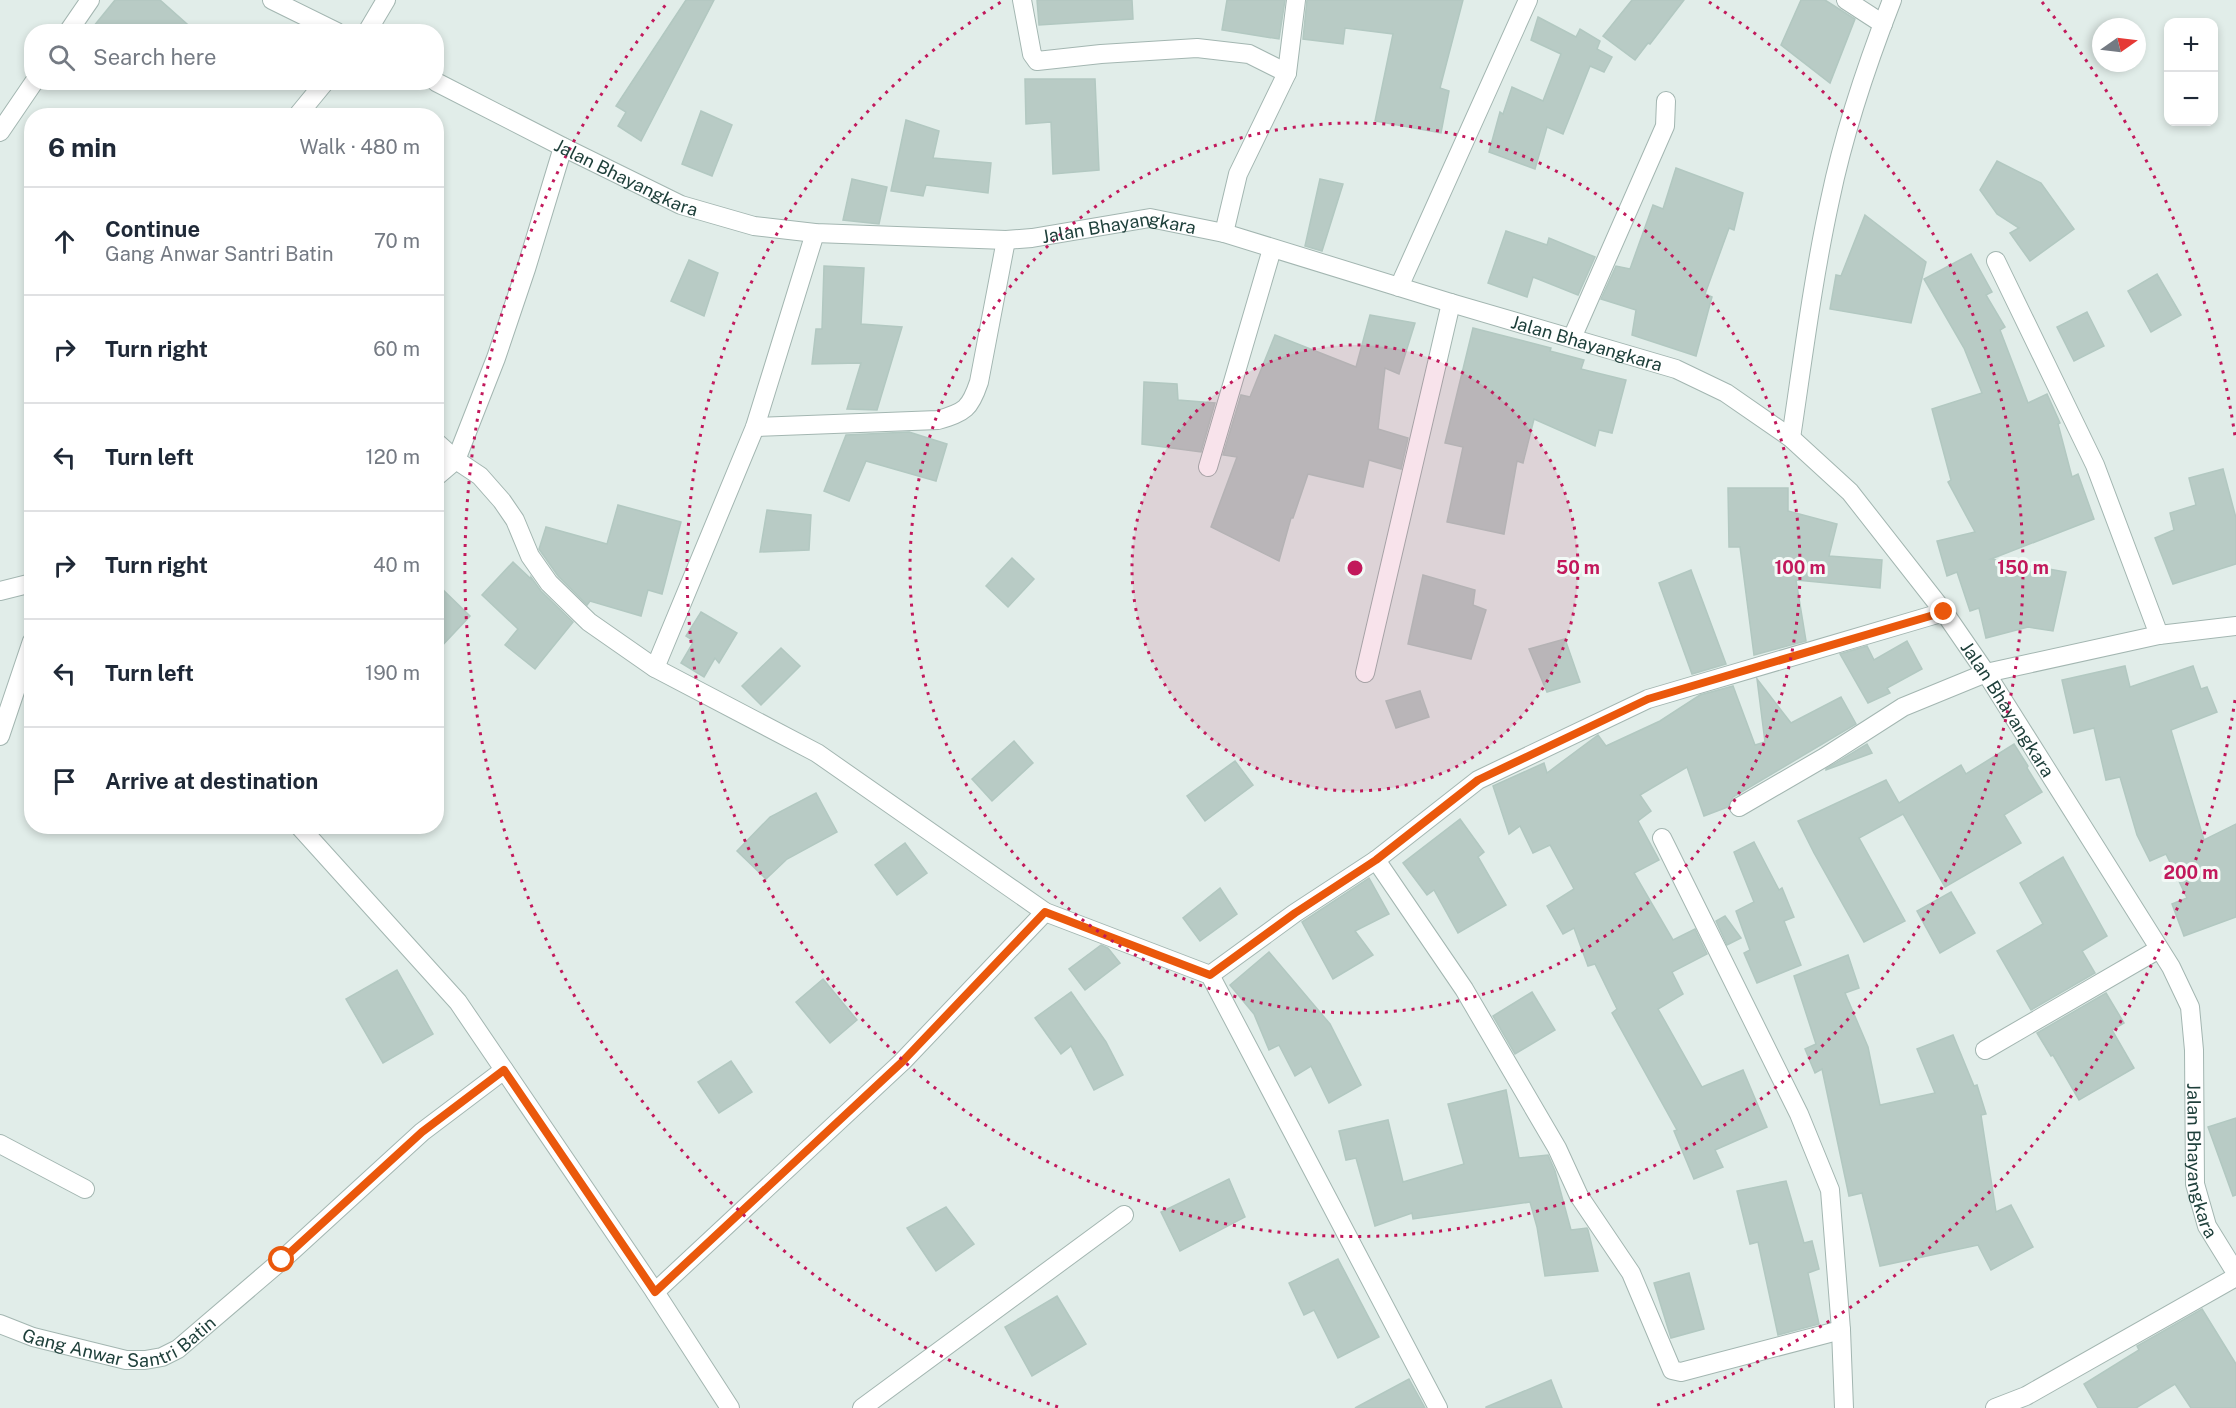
<!DOCTYPE html>
<html lang="en">
<head>
<meta charset="utf-8">
<style>
  body { margin:0; font-family:"Public Sans",sans-serif; background:#f2f2f3; color:#1f2937 }
  .controls { position:absolute; right:18px; top:18px; display:grid; overflow:hidden; border-radius:12px; box-shadow:0 3px 9px #0003 }
  .controls button { width:54px; height:54px; display:grid; place-items:center; padding:0; border:0; border-bottom:2px solid #e0e1e3; background:#fff; color:#1f2937; font:30px sans-serif }
  .compass { position:absolute; left:2092px; top:18px; width:54px; height:54px; border-radius:50%; background:#fff; box-shadow:0 3px 9px #0003; rotate:76deg }
  .stop { position:absolute; width:18px; height:18px; margin:-14px; border:4px solid #ea580c; border-radius:50%; background:#fff }
  .stop.end { background:#ea580c; border-color:#fff; box-shadow:0 2px 6px #0008 }
  .list { margin:0; padding:0; list-style:none }
  h2 { display:flex; justify-content:space-between; align-items:center; height:78px; margin:0; padding:0 24px; font-size:26px }
  h2 small { font-size:20px; font-weight:400; color:#747a83 }
  .list li { display:grid; grid-template-columns:39px 1fr auto; gap:18px; align-items:center; box-sizing:border-box; height:108px; padding:0 24px; border-top:2px solid #e0e1e3 }
  .list b { display:block; font-size:22px; white-space:nowrap }
  .list p { margin:0; font-size:20px; white-space:nowrap; color:#747a83 }
  .list em { font-size:20px; font-style:normal; color:#747a83 }
  .icon { flex:none; width:33px; height:33px; fill:none; stroke:currentColor; stroke-width:2; stroke-linecap:round; stroke-linejoin:round }
  .map { position:relative; flex:none; width:2236px; height:1408px; overflow:hidden }
  .search { position:absolute; background:#fff; box-shadow:0 3px 9px #0003; left:24px; top:24px; width:420px; height:66px; display:flex; align-items:center; gap:15px; box-sizing:border-box; padding:0 21px; border-radius:24px; color:#747a83; font-size:22px }
  .panel { position:absolute; background:#fff; box-shadow:0 3px 9px #0003; left:24px; top:108px; width:420px; height:726px; border-radius:24px }
  .map>svg:first-child { display:block }
  .building { fill:#b8cbc5; stroke:#b2c8c1; stroke-width:1.5 }
  .lines { fill:none; stroke-linecap:round; stroke-linejoin:round }
  .minor-casing { stroke:#a3b6b1; stroke-width:20 }
  .tertiary-casing { stroke:#a3b6b1; stroke-width:20 }
  .minor { stroke:#fff; stroke-width:18 }
  .tertiary { stroke:#fff; stroke-width:18 }
  .route { stroke:#ea580c; stroke-width:8 }
  .ring { fill:none; stroke:#c2185b; stroke-width:3; stroke-dasharray:3 6 }
  .labels { text-anchor:middle; dominant-baseline:central; stroke-width:6; stroke-linejoin:round; paint-order:stroke }
  .street-label { font-size:18px; fill:#1f403b; stroke:#f2f9f6 }
  .centre { fill:#c2185b; stroke:#f2f9f6; stroke-width:3 }
  .ring-label { font-size:18px; text-anchor:middle; font-weight:bold; fill:#c2185b; stroke:#f2f9f6; stroke-width:6; stroke-linejoin:round; paint-order:stroke }
</style>
</head>
<body>
<div class="map">
<svg width="2236" height="1408" viewBox="0 0 2236 1408">
  <rect width="100%" height="100%" fill="#e1ede9"/>
  <g class="building">
    <polygon points="115,0 160,0 196,32 89,32"/>
    <polygon points="686,0 714,0 641,141 618,126 626,112 616,106"/>
    <polygon points="1037,0 1132,0 1133,19 1039,25"/>
    <polygon points="1227,0 1285,0 1279,39 1222,30"/>
    <polygon points="1307,0 1463,0 1440,88 1449,91 1441,133 1375,121 1393,34 1345,28 1343,44 1303,39"/>
    <polygon points="1632,0 1684,0 1650,44 1648,43 1635,60 1603,36"/>
    <polygon points="1801,0 1825,0 1855,19 1830,83 1781,45"/>
    <polygon points="1538,17 1576,37 1580,29 1600,41 1597,49 1612,57 1604,72 1590,66 1563,134 1547,127 1535,169 1489,152 1500,112 1503,114 1512,87 1543,101 1561,54 1531,40"/>
    <polygon points="1025,79 1095,79 1099,170 1053,174 1051,122 1026,124"/>
    <polygon points="701,111 732,125 712,176 682,164"/>
    <polygon points="906,120 939,131 933,158 991,163 988,193 926,185 923,196 891,191"/>
    <polygon points="1997,161 2041,183 2074,229 2030,261 2010,233 2019,228 1997,214 1980,190"/>
    <polygon points="1676,168 1743,193 1734,230 1729,228 1705,294 1712,297 1696,356 1632,335 1636,310 1601,299 1616,266 1630,269 1653,205 1663,209"/>
    <polygon points="852,179 887,187 879,224 843,220"/>
    <polygon points="1320,179 1343,184 1322,251 1305,246"/>
    <polygon points="1865,215 1926,262 1911,323 1830,309 1836,275 1841,276"/>
    <polygon points="1506,231 1547,245 1549,238 1595,257 1578,295 1533,277 1527,297 1488,283"/>
    <polygon points="1971,254 1992,292 1986,295 2005,327 2000,330 2028,403 2047,394 2060,423 2058,424 2072,477 2078,474 2094,519 1991,559 2066,572 2053,631 2028,627 1986,638 1979,608 1970,611 1957,572 1947,576 1937,541 1975,532 1948,482 1951,480 1932,409 1982,393 1964,348 1924,279"/>
    <polygon points="689,260 718,273 704,316 671,301"/>
    <polygon points="824,266 864,268 861,324 902,327 877,410 847,409 861,363 812,364 816,329 822,329"/>
    <polygon points="2157,274 2181,315 2151,332 2128,291"/>
    <polygon points="2087,312 2104,346 2074,361 2057,327"/>
    <polygon points="1370,315 1415,323 1399,374 1385,368 1378,429 1408,438 1401,469 1369,460 1363,487 1308,474 1293,518 1291,518 1279,561 1211,527 1237,457 1223,455 1241,395 1250,397 1275,335 1356,367"/>
    <polygon points="1473,328 1551,348 1550,351 1584,360 1581,369 1626,380 1612,433 1599,430 1595,446 1534,419 1523,463 1517,461 1504,534 1447,522 1463,447 1445,443"/>
    <polygon points="1144,382 1177,384 1178,400 1215,403 1201,452 1142,444"/>
    <polygon points="909,432 947,444 936,481 866,461 849,501 824,491 846,435"/>
    <polygon points="2223,469 2236,518 2236,564 2173,584 2155,538 2174,530 2170,513 2196,505 2189,478"/>
    <polygon points="1728,488 1788,488 1788,511 1837,524 1829,556 1882,560 1880,588 1796,580 1806,641 1754,655 1740,547 1729,547"/>
    <polygon points="618,505 681,522 662,594 648,590 641,616 590,601 587,605 558,576 539,549 546,527 607,544"/>
    <polygon points="767,510 811,515 809,550 760,552"/>
    <polygon points="1012,558 1034,579 1008,607 986,586"/>
    <polygon points="513,562 531,579 531,577 541,591 573,622 535,669 505,645 518,629 482,595"/>
    <polygon points="1691,570 1726,664 1692,674 1659,583"/>
    <polygon points="1423,575 1475,590 1473,605 1486,610 1471,659 1408,644"/>
    <polygon points="436,583 470,616 436,652"/>
    <polygon points="701,612 737,633 719,663 715,658 704,677 681,663 694,641 686,636"/>
    <polygon points="1565,639 1580,682 1547,692 1529,649"/>
    <polygon points="1907,641 1922,669 1887,688 1890,693 1868,703 1840,654 1867,646 1874,660"/>
    <polygon points="781,648 800,666 761,705 742,686"/>
    <polygon points="2125,666 2130,687 2193,666 2201,689 2207,687 2217,712 2171,730 2204,840 2236,824 2236,917 2184,936 2172,904 2187,898 2166,854 2150,861 2137,835 2120,777 2106,780 2094,728 2074,733 2062,680"/>
    <polygon points="1757,679 1791,723 1841,697 1856,724 1733,797 1728,807 1704,816 1687,767 1640,795 1651,811 1638,821 1659,860 1634,873 1673,940 1695,929 1707,954 1672,972 1683,994 1658,1009 1702,1087 1743,1070 1767,1127 1715,1150 1723,1167 1694,1179 1674,1131 1677,1130 1612,1013 1617,1009 1595,964 1588,966 1574,928 1563,934 1547,906 1574,889 1550,845 1533,853 1520,826 1509,834 1493,786 1544,763 1547,773 1598,735 1606,746 1660,721 1700,695 1733,686 1755,745 1765,742"/>
    <polygon points="1420,691 1429,717 1396,728 1386,701"/>
    <polygon points="1014,741 1033,763 992,801 972,779"/>
    <polygon points="1867,744 1872,753 1826,770 1826,769"/>
    <polygon points="2014,744 2028,766 2027,768 2042,792 2004,815 2021,843 1945,887 1903,814 1859,838 1905,921 1864,942 1814,853 1798,821 1886,780 1899,803 1961,765 1966,774"/>
    <polygon points="1235,761 1253,785 1205,821 1187,796"/>
    <polygon points="816,793 837,832 787,859 766,879 737,851 770,817"/>
    <polygon points="1460,819 1484,852 1478,857 1506,905 1458,933 1434,890 1427,895 1403,863"/>
    <polygon points="1754,842 1779,890 1782,888 1794,917 1784,921 1801,965 1757,983 1744,953 1750,950 1736,911 1754,902 1734,852"/>
    <polygon points="905,843 927,873 897,895 875,865"/>
    <polygon points="2063,857 2107,936 2082,951 2095,973 2031,1010 1997,951 2043,924 2020,883"/>
    <polygon points="1369,878 1389,914 1355,931 1373,955 1333,979 1302,922"/>
    <polygon points="1220,888 1237,914 1200,941 1183,918"/>
    <polygon points="1951,892 1975,933 1940,953 1917,911"/>
    <polygon points="1725,916 1741,938 1727,945 1716,921"/>
    <polygon points="1101,945 1108,948 1120,963 1085,990 1069,969"/>
    <polygon points="1269,952 1330,1024 1361,1085 1329,1103 1311,1066 1295,1076 1279,1045 1269,1050 1254,1014 1230,985"/>
    <polygon points="1848,955 1859,988 1845,993 1868,1047 1880,1105 1935,1093 1917,1049 1953,1035 1974,1086 1977,1085 1986,1114 1981,1115 1996,1212 2011,1205 2033,1247 1991,1270 1978,1245 1880,1266 1862,1193 1849,1196 1822,1069 1815,1073 1805,1049 1816,1044 1794,976"/>
    <polygon points="397,970 433,1034 383,1063 346,999"/>
    <polygon points="823,979 857,1020 830,1043 796,1002"/>
    <polygon points="1071,992 1106,1042 1123,1075 1094,1090 1071,1046 1061,1054 1035,1018"/>
    <polygon points="1532,992 1555,1030 1515,1054 1493,1016"/>
    <polygon points="2106,993 2124,1023 2112,1030 2134,1068 2079,1100 2053,1055 2051,1056 2037,1033"/>
    <polygon points="731,1061 752,1092 719,1113 698,1082"/>
    <polygon points="1506,1090 1519,1158 1548,1155 1555,1171 1571,1230 1587,1228 1588,1230 1598,1271 1545,1276 1537,1227 1530,1202 1413,1219 1412,1213 1375,1226 1356,1158 1346,1160 1339,1131 1388,1120 1403,1182 1464,1164 1448,1104"/>
    <polygon points="2236,1118 2236,1195 2233,1196 2208,1127"/>
    <polygon points="1229,1179 1245,1217 1180,1251 1161,1212"/>
    <polygon points="1786,1181 1804,1243 1812,1241 1819,1269 1808,1273 1819,1324 1778,1335 1758,1242 1750,1244 1737,1191"/>
    <polygon points="946,1207 974,1244 936,1271 907,1228"/>
    <polygon points="1338,1259 1379,1337 1338,1358 1314,1310 1304,1315 1289,1283"/>
    <polygon points="1689,1273 1704,1329 1671,1338 1654,1283"/>
    <polygon points="1057,1296 1086,1344 1032,1376 1005,1327"/>
    <polygon points="2202,1309 2236,1364 2236,1408 2191,1408 2175,1384 2136,1408 2098,1408 2084,1384 2139,1350 2137,1346"/>
    <polygon points="1409,1379 1425,1408 1355,1408"/>
    <polygon points="1551,1380 1562,1408 1486,1408 1486,1407"/>
  </g>
  <g class="lines">
    <g class="minor-casing">
      <g id="minor">
        <polyline points="1022,0 1032,54 1037,61 1101,54 1197,48 1249,54 1287,73"/>
        <polyline points="1846,0 1883,24"/>
        <polyline points="68,32 90,0"/>
        <polyline points="367,32 386,0"/>
        <polyline points="297,116 325,82"/>
        <polyline points="0,132 34,82"/>
        <polyline points="1224,233 1238,174 1287,73 1296,0"/>
        <polyline points="1996,261 2095,465 2159,635"/>
        <polyline points="1399,287 1528,0"/>
        <polyline points="1572,338 1665,126 1666,101"/>
        <path d="M755 427 938 420C965 412 970 409 979 382L1006 240"/>
        <path d="M1791 438C1803 358 1813 278 1830 200 1844 132 1867 64 1892 0"/>
        <polyline points="436,442 456,460 480,476 502,501 515,520 530,556 549,583 589,622 655,668 817,753 1045,912 1210,975 1438,1408"/>
        <polyline points="1208,467 1272,249"/>
        <polyline points="436,477 456,460 496,358 526,269 563,147"/>
        <polyline points="0,591 32,583"/>
        <polyline points="655,668 755,427 815,233"/>
        <polyline points="1365,673 1451,303"/>
        <polyline points="0,736 32,641"/>
        <polyline points="1739,807 1825,757 1903,707 1986,673 2159,635 2236,626"/>
        <polyline points="299,826 458,1002 655,1292 730,1408"/>
        <polyline points="1662,838 1799,1114 1830,1190 1841,1330 1844,1408"/>
        <polyline points="1376,860 1464,989 1557,1148 1579,1196 1631,1273 1672,1370 1681,1372 1841,1330"/>
        <polyline points="1210,975 1295,913 1376,860 1478,780 1648,699 1944,612"/>
        <polyline points="1985,1050 2159,949"/>
        <polyline points="0,1144 85,1189"/>
        <polyline points="655,1292 902,1062 1045,912"/>
        <path id="s1" d="M0 1324 33 1337 126 1360H145L162 1357 178 1349 282 1260 422 1132 504 1070"/>
        <polyline points="862,1408 1124,1215"/>
        <polyline points="1995,1408 2026,1396 2236,1277"/>
      </g>
    </g>
    <g class="tertiary-casing">
      <g id="tertiary">
        <polyline points="272,0 337,32"/>
        <path id="s2" d="M436 82 563 147 681 205 754 226 815 233 1006 240 1032 238 1150 218 1224 233 1451 303 1676 369 1726 393 1791 438 1850 492 1944 612 1986 673 2171 967 2190 1007 2194 1050 2195 1184 2207 1226 2236 1273"/>
      </g>
    </g>
    <use href="#minor" class="minor"/>
    <use href="#tertiary" class="tertiary"/>
  </g>
  <g class="lines">
    <polyline class="route" points="282,1260 422,1132 504,1070 655,1292 902,1062 1045,912 1210,975 1295,913 1376,860 1478,780 1648,699 1944,612"/>
  </g>
  <circle cx="1355" cy="568" r="223" fill="#c2185b" fill-opacity=".12"/>
  <g class="ring">
    <circle cx="1355" cy="568" r="223"/>
    <circle cx="1355" cy="568" r="445"/>
    <path d="M1709 2A668 668 0 1 1 1001 2"/>
    <path d="M2235 700A890 890 0 0 1 1652 1407M1058 1407A890 890 0 0 1 668 2M2042 2A890 890 0 0 1 2235 436"/>
  </g>
  <g class="labels">
    <g class="street-label">
      <text stroke="none"><textPath href="#s2" startOffset="213">Jalan Bhayangkara</textPath></text>
      <text stroke="none"><textPath href="#s2" startOffset="717">Jalan Bhayangkara</textPath></text>
      <text stroke="none"><textPath href="#s2" startOffset="1203">Jalan Bhayangkara</textPath></text>
      <text stroke="none"><textPath href="#s2" startOffset="1779">Jalan Bhayangkara</textPath></text>
      <text stroke="none"><textPath href="#s2" startOffset="2283">Jalan Bhayangkara</textPath></text>
      <text stroke="none"><textPath href="#s1" startOffset="128">Gang Anwar Santri Batin</textPath></text>
    </g>
  </g>
  <circle cx="1355" cy="568" r="9" class="centre"/>
  <g class="ring-label">
    <text x="1578" y="574">50 m</text>
    <text x="1800" y="574">100 m</text>
    <text x="2023" y="574">150 m</text>
    <text x="2191" y="879">200 m</text>
  </g>
</svg>
<div class="controls">
<button>+</button>
<button>−</button>
</div>
<svg class="compass" viewBox="-18 -18 36 36"><path d="M0-13l5 13h-10z" fill="#e53935"/><path d="M0 13l5-13h-10z" fill="#747a83"/></svg>
<div class="stop" style="left:282px;top:1260px"></div>
<div class="stop end" style="left:1944px;top:612px"></div>
<div class="search"><svg class="icon" aria-label="search" viewBox="0 0 24 24"><circle cx="10" cy="10" r="6"/><path d="M15 15l6 6"/></svg>Search here</div>
<section class="panel">
<h2>6 min<small>Walk · 480 m</small></h2>
<ul class="list">
<li><svg class="icon" aria-label="ahead" viewBox="0 0 24 24"><path d="M12 20V5M6 11l6-6 6 6"/></svg><div><b>Continue</b><p>Gang Anwar Santri Batin</p></div><em>70 m</em></li>
<li><svg class="icon" aria-label="right" viewBox="0 0 24 24"><path d="M7 20v-9h11M14 6l5 5-5 5"/></svg><div><b>Turn right</b></div><em>60 m</em></li>
<li><svg class="icon" aria-label="left" viewBox="0 0 24 24"><path d="M17 20v-9H6M10 6l-5 5 5 5"/></svg><div><b>Turn left</b></div><em>120 m</em></li>
<li><svg class="icon" aria-label="right" viewBox="0 0 24 24"><path d="M7 20v-9h11M14 6l5 5-5 5"/></svg><div><b>Turn right</b></div><em>40 m</em></li>
<li><svg class="icon" aria-label="left" viewBox="0 0 24 24"><path d="M17 20v-9H6M10 6l-5 5 5 5"/></svg><div><b>Turn left</b></div><em>190 m</em></li>
<li><svg class="icon" aria-label="arrive" viewBox="0 0 24 24"><path d="M6 21V4h12l-3 4 3 4H6"/></svg><div><b>Arrive at destination</b></div></li>
</ul>
</section>
</div>
</body>
</html>
